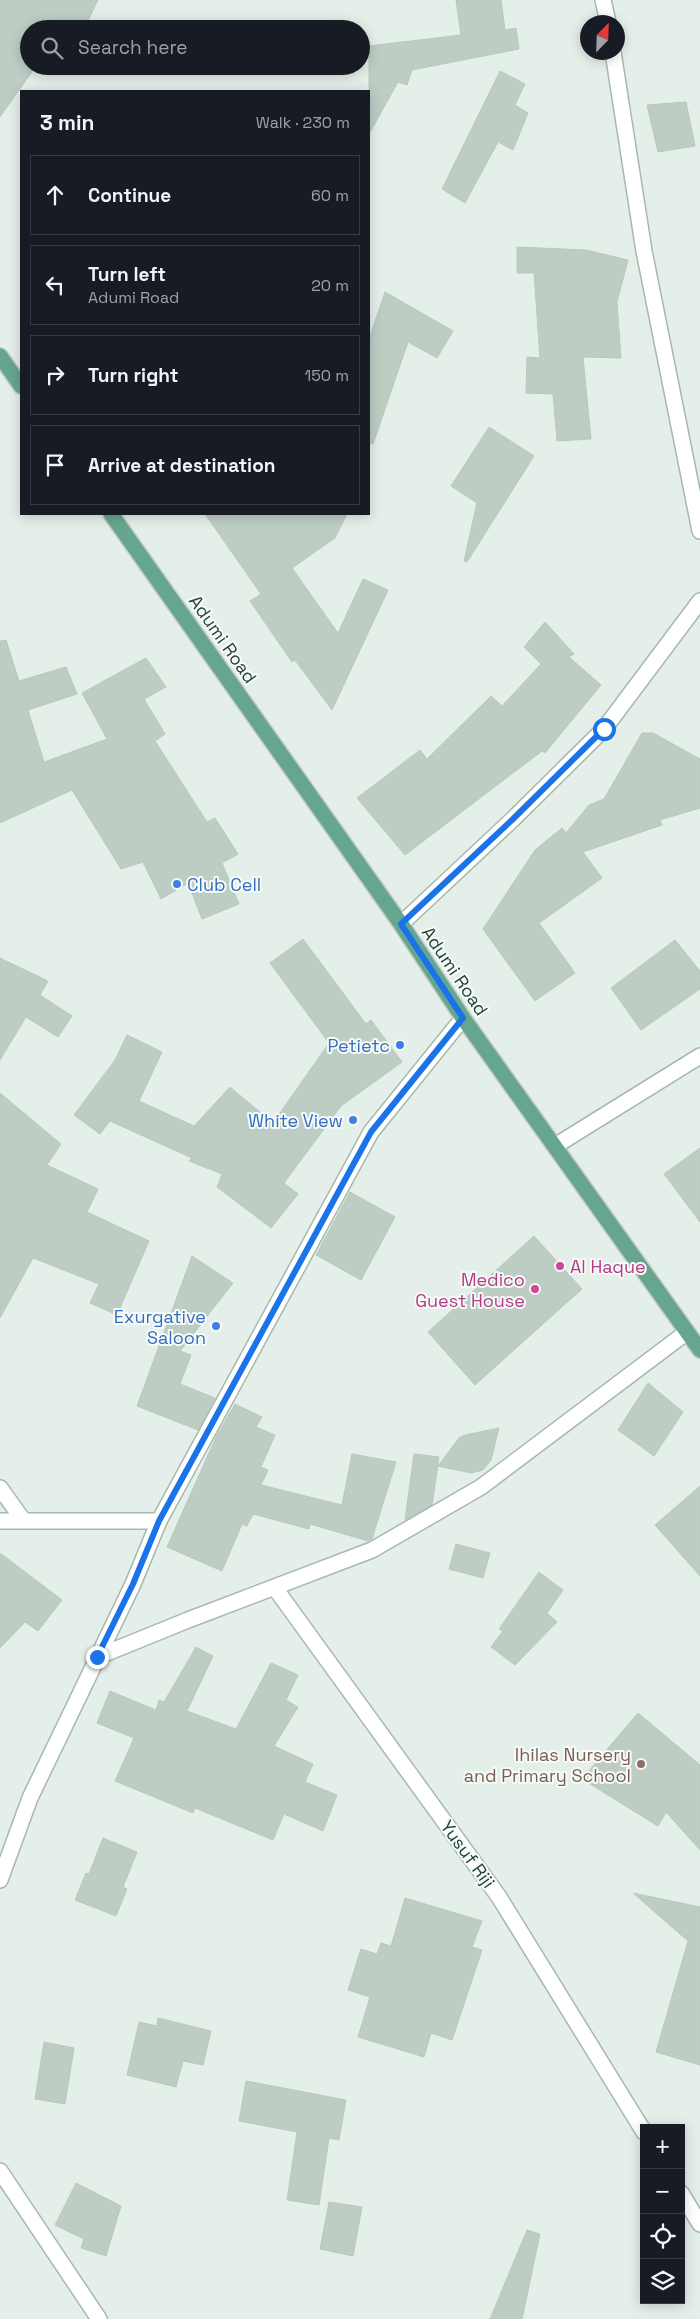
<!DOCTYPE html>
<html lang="en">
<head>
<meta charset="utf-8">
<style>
  body { margin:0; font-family:"Space Grotesk",sans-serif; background:#20242c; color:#f1f3f6 }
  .controls { position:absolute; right:15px; bottom:15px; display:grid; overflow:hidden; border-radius:0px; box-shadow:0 2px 12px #0003 }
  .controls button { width:45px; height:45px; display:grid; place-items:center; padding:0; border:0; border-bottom:1px solid #363941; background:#171b24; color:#f1f3f6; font:25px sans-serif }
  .compass { position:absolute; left:580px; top:15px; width:45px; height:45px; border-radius:50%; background:#171b24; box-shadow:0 2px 12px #0003; rotate:23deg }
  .stop { position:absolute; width:15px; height:15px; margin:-11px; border:4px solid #1a73e8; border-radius:50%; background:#fff }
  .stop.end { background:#1a73e8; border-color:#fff; box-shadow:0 1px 5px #0008 }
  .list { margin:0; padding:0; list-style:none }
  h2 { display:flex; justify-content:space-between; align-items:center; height:65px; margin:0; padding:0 20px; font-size:21px }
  h2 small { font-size:16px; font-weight:400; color:#9ea1a6 }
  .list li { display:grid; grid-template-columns:32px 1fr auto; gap:15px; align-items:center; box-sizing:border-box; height:80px; margin:0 10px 10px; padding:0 10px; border:1px solid #363941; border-radius:0px }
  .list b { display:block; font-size:19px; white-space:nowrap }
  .list p { margin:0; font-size:16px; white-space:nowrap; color:#9ea1a6 }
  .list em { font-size:16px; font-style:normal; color:#9ea1a6 }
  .icon { flex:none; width:28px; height:28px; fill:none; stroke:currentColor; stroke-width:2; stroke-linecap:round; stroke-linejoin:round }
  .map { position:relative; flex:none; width:700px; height:2319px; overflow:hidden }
  .search { position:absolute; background:#171b24; box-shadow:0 2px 12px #0003; left:20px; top:20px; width:350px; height:55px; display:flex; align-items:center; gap:12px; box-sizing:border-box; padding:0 18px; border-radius:28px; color:#9ea1a6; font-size:19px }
  .panel { position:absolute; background:#171b24; box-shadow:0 2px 12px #0003; left:20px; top:90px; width:350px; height:425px; border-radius:0px }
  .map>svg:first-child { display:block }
  .building { fill:#bdcdc4; stroke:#b7c9bf }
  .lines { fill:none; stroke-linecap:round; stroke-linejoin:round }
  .minor-casing { stroke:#a7b8af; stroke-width:18 }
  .major-casing { stroke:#c1cac6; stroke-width:18 }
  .minor { stroke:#fff; stroke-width:15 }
  .major { stroke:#67a68e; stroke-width:15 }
  .route { stroke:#1a73e8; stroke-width:6 }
  .shop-dot { fill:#3f7fe0; stroke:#f6fbf8; stroke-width:2 }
  .hotel-dot { fill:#d1479c; stroke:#f6fbf8; stroke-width:2 }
  .education-dot { fill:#8d6e63; stroke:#f6fbf8; stroke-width:2 }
  .labels { text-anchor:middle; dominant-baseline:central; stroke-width:4; stroke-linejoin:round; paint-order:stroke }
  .street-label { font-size:18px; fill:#234235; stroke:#f6fbf8 }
  .shop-label { font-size:18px; fill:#366cbe; stroke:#f6fbf8; text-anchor:end }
  .hotel-label { font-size:18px; fill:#b23c85; stroke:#f6fbf8; text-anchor:start }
  .education-label { font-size:18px; fill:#785e54; stroke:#f6fbf8; text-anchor:end }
</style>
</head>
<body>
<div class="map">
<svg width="700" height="2319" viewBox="0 0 700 2319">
  <rect width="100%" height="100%" fill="#e5efe9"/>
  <g class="building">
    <polygon points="0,0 98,0 84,29 69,29 65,23 62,29 29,29 29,66 36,66 0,117"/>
    <polygon points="456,0 501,0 505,30 516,28 519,49 412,70 407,85 398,82 369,134 369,46 461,35"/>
    <polygon points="500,71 525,84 515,105 528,113 513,150 498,142 465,203 442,189"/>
    <polygon points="686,102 695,146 658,152 647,105"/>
    <polygon points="517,247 586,250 628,260 617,302 621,358 583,357 591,439 557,441 553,394 526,393 527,357 540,358 534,273 517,273"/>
    <polygon points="385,292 453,331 437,358 408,342 373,444 369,443 369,339"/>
    <polygon points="489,427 534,456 467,562 464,561 477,503 451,486"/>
    <polygon points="205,514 347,514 335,538 292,568 338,633 363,579 388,590 332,710 295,660 292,662 250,601 261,594"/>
    <polygon points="545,622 574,654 569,657 601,685 545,753 542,751 405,855 357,798 420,750 427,759 491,696 502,706 541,664 524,647"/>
    <polygon points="6,640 19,681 66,667 77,694 28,710 44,762 107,739 82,693 146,658 166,687 144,699 165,734 155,741 207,822 215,818 238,854 222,863 239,904 202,919 188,883 161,899 143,862 121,869 72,790 0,823 0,641"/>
    <polygon points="642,733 653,733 700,759 700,808 660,820 662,825 583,852 602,878 539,923 575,973 535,1001 483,929 535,850 562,828 566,833 589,805 604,799"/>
    <polygon points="303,939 366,1024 371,1020 402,1062 341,1106 284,1183 298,1194 271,1228 217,1187 222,1174 189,1161 192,1158 110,1121 100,1134 74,1115 115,1060 127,1035 162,1052 139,1101 194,1126 230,1087 273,1123 329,1043 270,963"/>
    <polygon points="675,940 700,971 700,989 641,1030 611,988"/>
    <polygon points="0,958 48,981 40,995 72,1016 58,1037 26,1017 0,1060"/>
    <polygon points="0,1093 61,1144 47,1165 98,1189 87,1212 149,1241 117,1315 90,1303 99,1284 33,1258 0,1318"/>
    <polygon points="700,1148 700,1222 664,1174"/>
    <polygon points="350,1192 395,1217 361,1280 316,1255"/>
    <polygon points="534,1236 582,1289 475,1385 428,1332"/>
    <polygon points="192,1256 233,1283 180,1351 191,1355 180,1384 215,1398 198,1430 137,1406"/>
    <polygon points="648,1383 683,1412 654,1456 618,1430"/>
    <polygon points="235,1404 262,1417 256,1427 275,1435 261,1467 268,1470 261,1485 342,1505 352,1454 396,1462 372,1539 368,1541 310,1524 309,1529 253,1514 247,1526 242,1524 222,1571 167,1547 216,1437"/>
    <polygon points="499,1428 491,1460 483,1470 471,1473 438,1466 459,1438 465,1435"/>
    <polygon points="414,1454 439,1457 432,1505 405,1520"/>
    <polygon points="700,1486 700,1576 655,1525"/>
    <polygon points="456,1544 490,1553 483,1578 449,1569"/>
    <polygon points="0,1553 62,1600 38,1631 25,1622 0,1648"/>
    <polygon points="539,1572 563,1590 547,1613 557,1622 515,1665 491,1647 503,1631 499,1629"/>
    <polygon points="196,1647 213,1656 187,1711 236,1729 271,1663 298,1675 286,1700 298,1707 274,1746 313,1764 305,1782 337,1795 323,1831 284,1814 273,1840 195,1808 193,1813 115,1781 134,1738 97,1723 110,1691 156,1710 159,1700 164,1702"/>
    <polygon points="638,1713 700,1765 700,1850 666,1812 658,1826 582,1779"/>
    <polygon points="103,1838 137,1852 123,1887 127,1889 116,1916 75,1900 86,1873 89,1874"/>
    <polygon points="633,1893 700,1907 700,2065 656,2052 688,1941"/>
    <polygon points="405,1898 482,1921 472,1947 482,1950 452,2040 431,2033 424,2057 358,2037 370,1997 348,1990 361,1949 377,1954 381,1943 391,1946"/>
    <polygon points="158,2018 211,2031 203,2065 183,2061 176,2087 127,2075 139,2022 157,2026"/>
    <polygon points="44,2042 74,2048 65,2104 35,2099"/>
    <polygon points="246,2081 346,2100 339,2140 329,2138 319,2205 287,2200 297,2132 239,2121"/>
    <polygon points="76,2183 121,2206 106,2256 81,2248 84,2239 55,2225"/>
    <polygon points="329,2202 362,2207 353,2256 320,2249"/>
    <polygon points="527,2230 540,2234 522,2319 490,2319"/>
  </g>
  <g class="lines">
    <g class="minor-casing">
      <g id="minor">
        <polyline points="603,0 608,22"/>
        <polyline points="613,52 644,251 700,531"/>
        <polyline points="401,924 513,819 604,729 700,601"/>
        <polyline points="555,1146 700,1056"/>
        <polyline points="0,1488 23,1520"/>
        <polyline points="0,1521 159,1521"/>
        <polyline points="275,1588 499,1897 644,2132"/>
        <polyline points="97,1657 188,1620 372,1550 481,1487 687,1332"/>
        <polyline points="0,1880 30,1798 133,1584 159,1521 371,1132 463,1018"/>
        <polyline points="0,2171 99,2319"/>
        <polyline points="681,2193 700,2224"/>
      </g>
    </g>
    <g class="major-casing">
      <g id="major">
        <polyline points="0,356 21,386"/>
        <polyline points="111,514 401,924 463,1018 700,1350"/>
      </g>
    </g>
    <use href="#minor" class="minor"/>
    <use href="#major" class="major"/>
  </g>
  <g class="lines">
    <polyline class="route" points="97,1657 133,1584 159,1521 371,1132 463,1018 401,924 513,819 604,729"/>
  </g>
  <g class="shop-dot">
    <circle cx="177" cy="884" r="5"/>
    <circle cx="400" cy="1045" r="5"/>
    <circle cx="353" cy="1120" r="5"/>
    <circle cx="216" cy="1326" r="5"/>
  </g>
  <g class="hotel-dot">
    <circle cx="560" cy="1266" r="5"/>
    <circle cx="535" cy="1289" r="5"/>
  </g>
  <circle class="education-dot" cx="641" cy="1764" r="5"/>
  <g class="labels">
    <g class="street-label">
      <text transform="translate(223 639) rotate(55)">Adumi Road</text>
      <text transform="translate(455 971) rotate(56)">Adumi Road</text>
      <text transform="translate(468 1854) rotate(54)">Yusuf Riji</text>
    </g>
    <g class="shop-label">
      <text x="187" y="884" text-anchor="start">Club Cell</text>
      <text x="390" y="1045">Petietc</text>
      <text x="343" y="1120">White View</text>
      <text x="206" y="1316">Exurgative<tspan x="206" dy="21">Saloon</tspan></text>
    </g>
    <g class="hotel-label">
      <text x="570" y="1266">Al Haque</text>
      <text x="525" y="1279" text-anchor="end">Medico<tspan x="525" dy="21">Guest House</tspan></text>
    </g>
    <g class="education-label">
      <text x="631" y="1754">Ihilas Nursery<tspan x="631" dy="21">and Primary School</tspan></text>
    </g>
  </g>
</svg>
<div class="controls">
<button>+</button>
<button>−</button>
<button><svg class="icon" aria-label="locate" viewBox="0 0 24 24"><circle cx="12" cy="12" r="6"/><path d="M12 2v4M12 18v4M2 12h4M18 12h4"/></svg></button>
<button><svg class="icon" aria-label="layers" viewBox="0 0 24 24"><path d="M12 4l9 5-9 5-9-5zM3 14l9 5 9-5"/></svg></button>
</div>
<svg class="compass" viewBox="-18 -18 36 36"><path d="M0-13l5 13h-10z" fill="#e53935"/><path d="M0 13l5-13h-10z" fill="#9ea1a6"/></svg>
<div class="stop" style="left:604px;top:729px"></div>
<div class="stop end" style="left:97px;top:1657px"></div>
<div class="search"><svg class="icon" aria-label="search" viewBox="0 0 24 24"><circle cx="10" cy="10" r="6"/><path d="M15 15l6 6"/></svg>Search here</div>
<section class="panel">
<h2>3 min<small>Walk · 230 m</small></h2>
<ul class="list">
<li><svg class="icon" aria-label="ahead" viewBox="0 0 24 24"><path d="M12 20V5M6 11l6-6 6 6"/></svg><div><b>Continue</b></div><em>60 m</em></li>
<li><svg class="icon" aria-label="left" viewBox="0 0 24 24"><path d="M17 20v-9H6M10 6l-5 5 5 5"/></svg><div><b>Turn left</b><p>Adumi Road</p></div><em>20 m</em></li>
<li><svg class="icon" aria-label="right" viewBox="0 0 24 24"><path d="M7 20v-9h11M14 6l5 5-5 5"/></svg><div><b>Turn right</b></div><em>150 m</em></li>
<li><svg class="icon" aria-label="arrive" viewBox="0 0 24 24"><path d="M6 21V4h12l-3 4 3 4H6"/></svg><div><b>Arrive at destination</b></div></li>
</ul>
</section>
</div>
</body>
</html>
